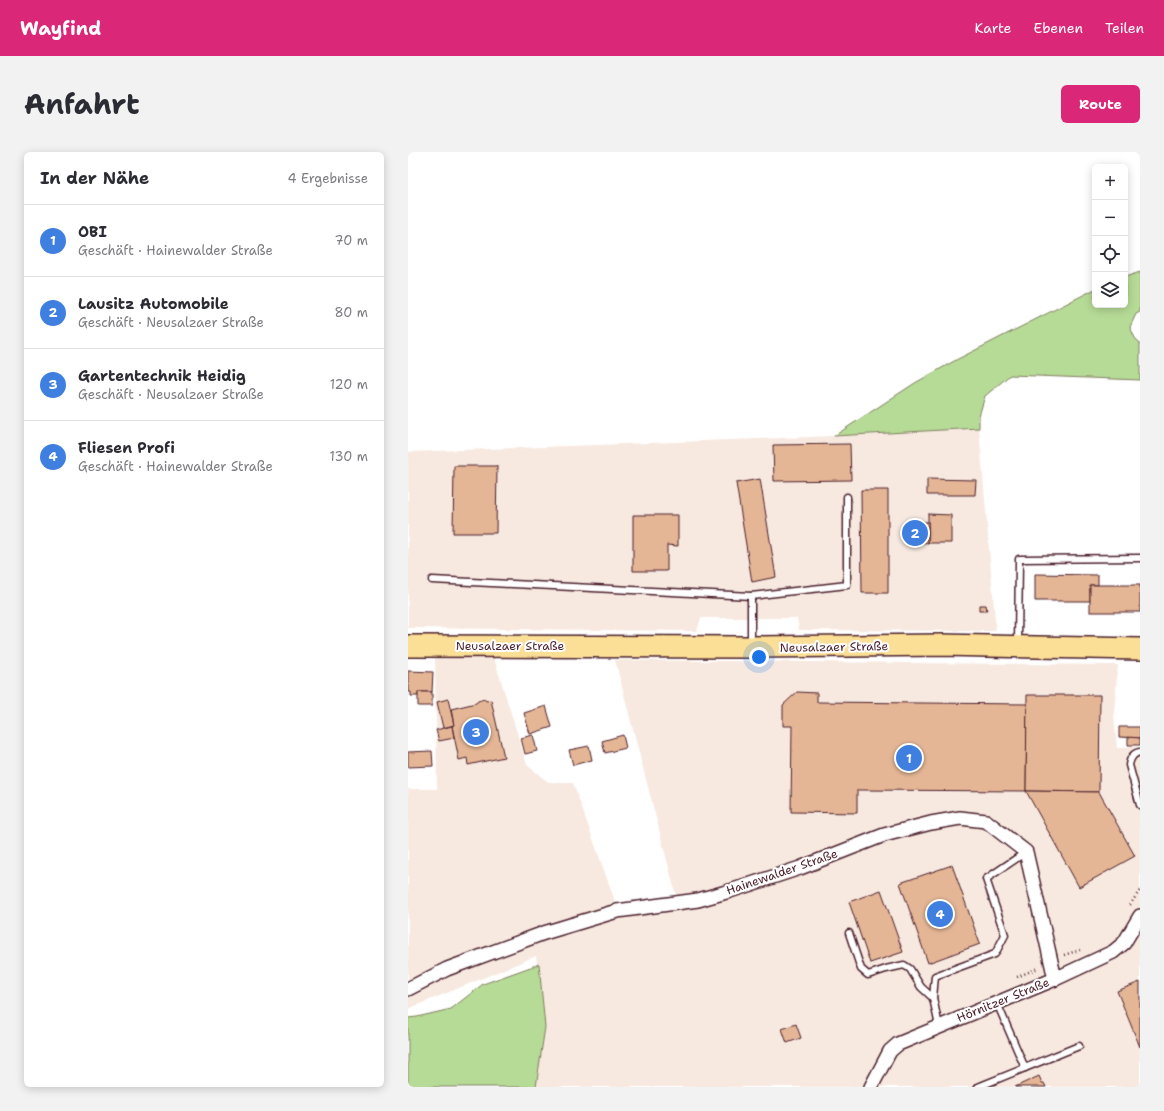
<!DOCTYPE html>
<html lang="de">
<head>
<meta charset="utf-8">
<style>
  body { margin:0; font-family:"Shantell Sans",sans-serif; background:#f2f2f3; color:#2b2b33 }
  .controls { position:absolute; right:12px; top:12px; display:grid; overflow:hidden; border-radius:6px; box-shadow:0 2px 10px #0003 }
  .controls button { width:36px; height:36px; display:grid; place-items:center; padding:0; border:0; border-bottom:1px solid #e1e1e2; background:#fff; color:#2b2b33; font:20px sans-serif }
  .you { position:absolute; left:351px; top:505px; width:14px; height:14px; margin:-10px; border:3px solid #fff; border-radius:50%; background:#1a73e8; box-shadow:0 0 0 6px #1a73e833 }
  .badge { display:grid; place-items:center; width:26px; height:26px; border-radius:50%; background:#db2777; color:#fff; font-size:13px; font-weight:700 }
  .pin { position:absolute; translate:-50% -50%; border:2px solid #fff; box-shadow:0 1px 4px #0006 }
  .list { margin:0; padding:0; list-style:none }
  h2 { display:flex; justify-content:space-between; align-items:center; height:52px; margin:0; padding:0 16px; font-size:17px }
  h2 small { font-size:13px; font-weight:400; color:#7c7c81 }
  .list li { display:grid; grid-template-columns:26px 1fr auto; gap:12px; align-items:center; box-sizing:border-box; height:72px; padding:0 16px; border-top:1px solid #e1e1e2 }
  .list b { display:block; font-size:15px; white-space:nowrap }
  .list p { margin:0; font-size:13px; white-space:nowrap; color:#7c7c81 }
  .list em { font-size:13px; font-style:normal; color:#7c7c81 }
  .icon { flex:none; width:22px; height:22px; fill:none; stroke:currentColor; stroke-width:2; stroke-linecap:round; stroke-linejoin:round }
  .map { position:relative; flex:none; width:732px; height:935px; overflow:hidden; border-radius:6px }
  header { display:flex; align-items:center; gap:24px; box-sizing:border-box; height:56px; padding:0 20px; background:#db2777; color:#fff }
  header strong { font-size:19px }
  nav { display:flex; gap:22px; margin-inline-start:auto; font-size:14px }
  .intro { display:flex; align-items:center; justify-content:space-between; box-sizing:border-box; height:96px; padding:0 24px }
  h1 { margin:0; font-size:28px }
  .button { padding:10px 18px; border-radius:6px; background:#db2777; color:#fff; font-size:14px; font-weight:700 }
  main { display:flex; gap:24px; padding:0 24px }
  aside { flex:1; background:#fff; border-radius:6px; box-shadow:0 2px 10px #0003 }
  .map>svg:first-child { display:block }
  .built { fill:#f7e9e0 }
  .green { fill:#b6db96; stroke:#807d60 }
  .building { fill:#e5b696; stroke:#4a1f2b }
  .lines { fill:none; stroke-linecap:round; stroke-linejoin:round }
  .lane-casing { stroke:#4a1f2b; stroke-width:9 }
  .street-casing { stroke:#4a1f2b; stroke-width:16 }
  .primary-casing { stroke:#4a1f2b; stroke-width:24 }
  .path { stroke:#4a1f2b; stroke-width:2.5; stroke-dasharray:1 3; stroke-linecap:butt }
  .lane { stroke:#fff; stroke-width:6 }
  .street { stroke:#fff; stroke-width:13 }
  .primary { stroke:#fbdf96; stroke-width:21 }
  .labels { text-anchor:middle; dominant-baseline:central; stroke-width:4; stroke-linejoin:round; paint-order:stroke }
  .street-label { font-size:12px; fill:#4a1f2b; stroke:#fff }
</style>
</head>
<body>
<header>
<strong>Wayfind</strong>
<nav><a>Karte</a><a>Ebenen</a><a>Teilen</a></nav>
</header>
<div class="intro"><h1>Anfahrt</h1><a class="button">Route</a></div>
<main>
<aside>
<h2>In der Nähe<small>4 Ergebnisse</small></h2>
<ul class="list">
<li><span class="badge" style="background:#3f7fe0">1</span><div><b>OBI</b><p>Geschäft · Hainewalder Straße</p></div><em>70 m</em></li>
<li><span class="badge" style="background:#3f7fe0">2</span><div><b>Lausitz Automobile</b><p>Geschäft · Neusalzaer Straße</p></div><em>80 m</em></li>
<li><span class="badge" style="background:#3f7fe0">3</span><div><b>Gartentechnik Heidig</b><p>Geschäft · Neusalzaer Straße</p></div><em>120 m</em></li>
<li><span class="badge" style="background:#3f7fe0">4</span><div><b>Fliesen Profi</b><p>Geschäft · Hainewalder Straße</p></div><em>130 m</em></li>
</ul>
</aside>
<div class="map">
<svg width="732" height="935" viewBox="0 0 732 935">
  <rect width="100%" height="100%" fill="#fff"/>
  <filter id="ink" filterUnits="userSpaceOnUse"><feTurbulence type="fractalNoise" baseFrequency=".025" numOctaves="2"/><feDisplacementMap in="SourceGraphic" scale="8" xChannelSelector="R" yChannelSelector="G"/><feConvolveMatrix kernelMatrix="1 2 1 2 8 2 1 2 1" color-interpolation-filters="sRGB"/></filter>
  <g filter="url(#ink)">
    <g class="built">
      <polygon points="571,276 588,479 391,478 389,466 293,466 289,479 0,476 0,300 426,284"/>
      <polygon points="27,505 86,506 119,613 140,630 165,631 209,755 269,747 207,508 710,513 706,562 709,596 732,595 732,935 128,935 137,875 128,804 0,857 0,637 29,637"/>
    </g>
    <g class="green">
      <polygon points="732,120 732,160 728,162 722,175 727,186 732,191 732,228 602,223 577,244 571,264 571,276 426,284 507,231 548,208 687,137 687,153 717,153 717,125"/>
      <polygon points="131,812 137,875 128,935 0,935 0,866 9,865 43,857 75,832"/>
    </g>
    <g class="building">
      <polygon points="442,292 443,328 366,329 365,293"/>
      <polygon points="46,314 89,314 88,381 45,381"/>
      <polygon points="352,327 368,425 344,430 328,331"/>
      <polygon points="519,327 568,328 567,343 519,343"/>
      <polygon points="453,338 480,338 480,441 454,441"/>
      <polygon points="520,362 543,363 543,391 520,391"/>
      <polygon points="225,363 270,363 270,394 259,393 259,419 225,419"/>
      <polygon points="498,370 520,370 520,391 498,390"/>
      <polygon points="627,422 690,423 690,433 682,433 682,449 627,449"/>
      <rect x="682" y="433" width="50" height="27"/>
      <polygon points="571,453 578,453 579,459 571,459"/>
      <polygon points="0,519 25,520 24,540 10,540 10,544 3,544 3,540 0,540"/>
      <rect x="10" y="540" width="14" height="14"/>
      <polygon points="389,540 409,541 409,550 619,552 618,639 449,638 449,661 383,660 384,574 375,574 375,553"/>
      <polygon points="619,543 692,543 691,640 618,639"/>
      <polygon points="40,547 46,573 35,576 29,550"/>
      <polygon points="76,547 78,549 83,548 96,605 60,613 59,606 51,608 44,574 46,573 43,557 68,551 70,549"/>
      <polygon points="138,554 144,575 122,582 116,561"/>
      <polygon points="44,574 46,586 31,589 28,578"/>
      <polygon points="711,575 732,575 732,586 711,585"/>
      <polygon points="125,583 129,599 117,602 113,586"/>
      <polygon points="215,583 218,596 197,601 194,589"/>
      <polygon points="720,585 732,586 732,593 720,593"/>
      <polygon points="181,594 184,608 165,613 161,598"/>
      <polygon points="24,599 25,614 0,615 0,600"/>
      <polygon points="618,639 691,640 727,704 671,735"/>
      <polygon points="544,713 572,792 520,811 492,731"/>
      <polygon points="473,738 495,800 462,811 441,750"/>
      <polygon points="732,830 732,895 709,839"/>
      <polygon points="388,872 393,886 379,891 374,877"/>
      <polygon points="631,924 634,931 636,931 638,935 607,935"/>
    </g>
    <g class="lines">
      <g class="lane-casing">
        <g id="lane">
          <polyline points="24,428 343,444 439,433 439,345"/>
          <polyline points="343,444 343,493"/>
          <polyline points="610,492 611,407 732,406"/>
          <path d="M732 600C725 601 722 607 721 613L732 653"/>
          <polyline points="441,781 453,817 460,823 478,817 496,813 502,817 513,835 525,846"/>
          <polyline points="589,851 617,916"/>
          <polyline points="531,874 525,846 527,824 587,802 597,783 578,727 618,700"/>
          <polyline points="570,935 671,894"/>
        </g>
      </g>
      <g class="street-casing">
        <g id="street">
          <polyline points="0,837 39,817 136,781 209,759 290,748 322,739 392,716 476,683 523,671 552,666 578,669 618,700 647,827"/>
          <polyline points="463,935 482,899 490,892 647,827 705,800 716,791 732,764"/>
        </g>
      </g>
      <g class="primary-casing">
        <polyline id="primary" points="0,494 343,495 534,493 732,497"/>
      </g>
      <g class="path">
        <polyline points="722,753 732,738"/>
        <polyline points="656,803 672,798"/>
        <polyline points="609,825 630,816"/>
      </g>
      <use href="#lane" class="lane"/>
      <use href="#street" class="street"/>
      <use href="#primary" class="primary"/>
    </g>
  </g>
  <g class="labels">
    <g class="street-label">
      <text x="102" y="494">Neusalzaer Straße</text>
      <text transform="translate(426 495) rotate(-1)">Neusalzaer Straße</text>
      <text transform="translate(374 720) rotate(-19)">Hainewalder Straße</text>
      <text transform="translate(595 848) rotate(-22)">Hörnitzer Straße</text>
    </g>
  </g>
</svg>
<div class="controls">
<button>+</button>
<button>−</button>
<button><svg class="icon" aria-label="locate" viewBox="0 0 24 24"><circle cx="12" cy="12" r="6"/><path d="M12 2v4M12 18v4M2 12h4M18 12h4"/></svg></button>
<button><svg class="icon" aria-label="layers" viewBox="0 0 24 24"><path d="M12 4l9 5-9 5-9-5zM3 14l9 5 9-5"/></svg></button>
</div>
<div class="you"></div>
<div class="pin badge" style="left:501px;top:606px;background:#3f7fe0">1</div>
<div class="pin badge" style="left:507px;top:381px;background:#3f7fe0">2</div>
<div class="pin badge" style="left:68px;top:580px;background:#3f7fe0">3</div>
<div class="pin badge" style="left:532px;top:762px;background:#3f7fe0">4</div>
</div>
</main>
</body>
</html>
